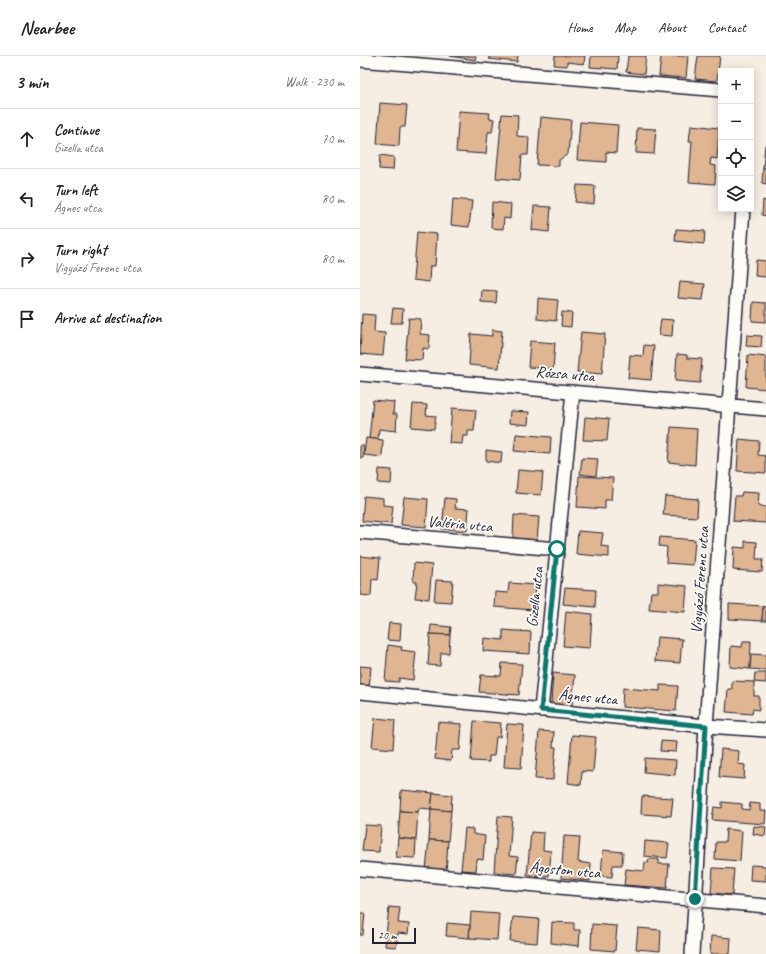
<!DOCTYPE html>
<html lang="en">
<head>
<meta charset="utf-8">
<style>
  body { margin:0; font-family:Caveat,sans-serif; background:#f2f2f2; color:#222 }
  .controls { position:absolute; right:12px; top:12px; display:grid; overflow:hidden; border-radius:0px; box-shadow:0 2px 10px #0003 }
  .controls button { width:36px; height:36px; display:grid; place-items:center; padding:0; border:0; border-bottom:1px solid #e0e0e0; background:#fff; color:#222; font:20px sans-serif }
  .scale { position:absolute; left:12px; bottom:10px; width:44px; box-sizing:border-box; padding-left:4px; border:2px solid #22223b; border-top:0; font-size:11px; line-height:14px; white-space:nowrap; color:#22223b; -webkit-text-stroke:3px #fdfcf7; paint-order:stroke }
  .stop { position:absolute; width:12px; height:12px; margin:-9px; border:3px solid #0f766e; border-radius:50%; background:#fff }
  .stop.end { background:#0f766e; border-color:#fff; box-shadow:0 1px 4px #0008 }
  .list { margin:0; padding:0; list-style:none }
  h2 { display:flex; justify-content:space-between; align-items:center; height:52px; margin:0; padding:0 16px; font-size:17px }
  h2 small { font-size:13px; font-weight:400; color:#767676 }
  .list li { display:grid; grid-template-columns:26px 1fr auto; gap:12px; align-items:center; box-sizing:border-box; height:60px; padding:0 16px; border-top:1px solid #e0e0e0 }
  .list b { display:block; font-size:15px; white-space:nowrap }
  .list p { margin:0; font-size:13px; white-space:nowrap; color:#767676 }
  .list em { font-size:13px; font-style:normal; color:#767676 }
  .icon { flex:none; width:22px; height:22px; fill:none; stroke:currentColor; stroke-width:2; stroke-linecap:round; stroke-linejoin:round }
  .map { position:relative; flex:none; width:406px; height:898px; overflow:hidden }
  header { display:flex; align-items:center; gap:24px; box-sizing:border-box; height:56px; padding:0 20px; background:#fff; border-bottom:1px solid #e0e0e0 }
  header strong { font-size:19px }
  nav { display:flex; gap:22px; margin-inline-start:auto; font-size:14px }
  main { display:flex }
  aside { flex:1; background:#fff }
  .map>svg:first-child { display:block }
  .building { fill:#e0b591; stroke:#22223b }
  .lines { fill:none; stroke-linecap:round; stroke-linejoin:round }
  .minor-casing { stroke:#22223b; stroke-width:16 }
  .minor { stroke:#fdfcf7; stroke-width:13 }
  .route { stroke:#0f766e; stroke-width:5 }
  .labels { text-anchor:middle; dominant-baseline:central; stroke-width:3.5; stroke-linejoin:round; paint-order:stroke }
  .street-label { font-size:16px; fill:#22223b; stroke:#fdfcf7 }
</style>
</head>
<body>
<header>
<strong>Nearbee</strong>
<nav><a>Home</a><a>Map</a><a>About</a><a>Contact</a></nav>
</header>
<main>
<aside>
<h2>3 min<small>Walk · 230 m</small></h2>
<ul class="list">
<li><svg class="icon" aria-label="ahead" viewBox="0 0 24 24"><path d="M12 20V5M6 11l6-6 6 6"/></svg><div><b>Continue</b><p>Gizella utca</p></div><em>70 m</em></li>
<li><svg class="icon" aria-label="left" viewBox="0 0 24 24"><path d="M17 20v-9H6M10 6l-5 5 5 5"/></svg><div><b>Turn left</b><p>Ágnes utca</p></div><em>80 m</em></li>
<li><svg class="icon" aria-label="right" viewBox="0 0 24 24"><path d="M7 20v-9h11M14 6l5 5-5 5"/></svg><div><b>Turn right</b><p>Vigyázó Ferenc utca</p></div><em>80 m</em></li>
<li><svg class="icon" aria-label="arrive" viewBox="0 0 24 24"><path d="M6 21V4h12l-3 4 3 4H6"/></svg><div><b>Arrive at destination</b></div></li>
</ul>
</aside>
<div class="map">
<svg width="406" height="898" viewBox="0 0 406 898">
  <rect width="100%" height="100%" fill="#f7eee3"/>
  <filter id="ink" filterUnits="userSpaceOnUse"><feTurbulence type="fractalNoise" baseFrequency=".025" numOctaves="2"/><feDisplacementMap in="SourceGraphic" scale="8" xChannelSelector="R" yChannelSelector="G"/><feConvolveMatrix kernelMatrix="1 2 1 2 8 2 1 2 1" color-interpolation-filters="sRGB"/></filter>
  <g filter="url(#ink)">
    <g class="building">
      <polygon points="90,0 116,0 115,4"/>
      <polygon points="129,0 158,0 157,6 129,3"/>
      <polygon points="195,0 225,0 224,8 207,6 207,10 194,9"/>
      <polygon points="231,0 258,0 257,13 230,11"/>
      <polygon points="268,0 286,0 284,18 266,16"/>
      <polygon points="301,0 328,0 326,22 299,20"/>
      <polygon points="338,0 360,0 357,25 335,23"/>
      <polygon points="20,47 47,49 45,71 40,71 39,90 17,88"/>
      <polygon points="99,55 130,57 129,62 134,63 132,76 128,76 126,98 96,96"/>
      <polygon points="142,58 158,59 157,80 169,81 168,99 162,99 160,124 136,122"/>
      <polygon points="181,61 211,64 208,98 199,104 199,110 177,109"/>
      <polygon points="220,66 258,69 256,97 246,96 246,106 217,104"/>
      <polygon points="331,69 359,72 357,103 351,102 350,109 356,110 355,128 329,126 332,85 329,85"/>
      <polygon points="277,72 296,73 294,98 276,97"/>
      <polygon points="405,89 406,89 406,112 403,112"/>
      <polygon points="20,99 34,101 33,114 19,113"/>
      <polygon points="403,112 406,112 406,128 402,127"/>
      <polygon points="217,129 235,130 234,148 215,146"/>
      <polygon points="93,143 112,145 109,171 91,169"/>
      <polygon points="403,144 406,145 406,160 402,159"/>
      <polygon points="132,146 151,148 150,163 144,162 143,173 131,172"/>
      <polygon points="174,150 191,151 189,176 172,174"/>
      <polygon points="316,173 345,175 344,188 315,185"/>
      <polygon points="57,176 77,178 75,210 70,210 69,226 53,224"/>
      <polygon points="396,204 406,205 406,221 395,220"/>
      <polygon points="320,226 345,228 343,244 318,242"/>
      <polygon points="122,234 137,235 136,247 121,246"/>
      <polygon points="178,242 198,244 196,265 177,263"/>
      <polygon points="393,246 406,247 406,266 392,265"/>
      <polygon points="33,252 43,253 42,267 31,267"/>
      <polygon points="202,256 212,257 211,271 201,270"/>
      <polygon points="2,258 15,259 14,276 25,277 23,300 0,298"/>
      <polygon points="49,262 61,263 60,278 70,279 69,293 63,292 62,304 45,303"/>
      <polygon points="301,263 313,264 312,280 299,279"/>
      <polygon points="132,274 142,275 139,312 109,309 111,278 132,280"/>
      <polygon points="221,276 245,278 242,318 217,316"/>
      <polygon points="387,279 402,280 401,291 386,290"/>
      <polygon points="170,285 195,287 193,313 168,311"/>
      <polygon points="284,289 294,290 291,324 268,322 270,299 283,300"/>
      <polygon points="317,298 327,299 327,302 342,303 340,327 315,325"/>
      <polygon points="388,299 406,301 406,333 386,331"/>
      <polygon points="13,344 34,346 33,358 37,358 36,375 19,373 18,383 9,383"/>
      <polygon points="53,348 67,349 66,359 76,360 74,373 51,371"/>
      <polygon points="92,352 116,354 114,375 108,375 108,380 103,380 102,388 89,387"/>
      <polygon points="150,355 169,356 168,369 149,367"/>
      <polygon points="225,361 249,363 247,385 223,384"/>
      <polygon points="311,371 337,373 335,409 308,406"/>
      <polygon points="156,378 191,381 190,398 154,395"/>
      <polygon points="6,382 23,384 22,401 4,399"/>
      <polygon points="379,383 399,385 398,399 406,400 406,417 377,415"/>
      <polygon points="0,389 4,389 3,402 0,402"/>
      <polygon points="126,394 142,396 141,407 126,405"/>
      <polygon points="222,402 238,403 236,420 220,418"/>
      <polygon points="19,413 32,414 31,428 18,427"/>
      <polygon points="158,414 183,416 181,439 156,437"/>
      <polygon points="219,420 253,422 251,444 245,444 245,453 217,451"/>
      <polygon points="382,436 399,437 398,450 406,451 406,467 373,465 375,440 381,440"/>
      <polygon points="4,440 23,442 23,449 33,450 31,468 2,465"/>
      <polygon points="305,440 338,443 337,461 303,459"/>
      <polygon points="44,441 68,443 66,471 41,469"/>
      <polygon points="85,442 96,443 95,452 109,453 107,475 82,473"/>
      <polygon points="154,459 179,461 177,484 153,482"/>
      <polygon points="218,475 243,477 241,490 249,491 249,501 216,498"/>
      <polygon points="300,481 335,484 333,509 306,507 307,491 299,490"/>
      <polygon points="385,485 397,486 396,503 403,503 402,516 373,514 374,491 385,492"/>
      <polygon points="0,500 20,502 18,524 12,523 11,540 0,539"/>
      <polygon points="54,507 72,509 69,543 55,542 57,526 53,526"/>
      <polygon points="76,524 93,525 91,546 74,545"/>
      <polygon points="149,527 176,529 174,554 134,551 135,536 148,537"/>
      <polygon points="298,527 327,530 325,556 289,553 291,536 298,536"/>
      <polygon points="205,532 236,534 235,551 203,548"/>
      <polygon points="369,548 403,550 402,565 369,563"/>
      <polygon points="403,550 406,551 406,565 402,565"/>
      <polygon points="206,555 232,558 230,592 203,590"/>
      <polygon points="29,567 41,568 40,585 27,584"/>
      <polygon points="71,569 91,571 90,579 70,578"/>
      <polygon points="143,574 171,576 170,598 123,595 124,582 143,584"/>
      <polygon points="70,578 90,579 89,597 81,597 80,610 68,609"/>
      <polygon points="297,581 322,583 320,607 295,605"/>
      <polygon points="383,585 391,585 390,613 370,611 371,590 382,591"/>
      <polygon points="28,589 42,591 41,594 56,596 53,624 39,622 39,626 25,625"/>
      <polygon points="391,598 406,599 406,614 390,613"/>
      <polygon points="142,607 162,608 159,639 119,636 121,619 141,620"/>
      <polygon points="0,610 11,611 9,632 0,631"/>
      <polygon points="193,617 215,619 212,650 191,648"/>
      <polygon points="395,617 406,617 406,627 394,626"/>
      <polygon points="372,625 394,626 394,640 399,640 399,654 393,653 392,658 366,656 368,633 372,633"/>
      <polygon points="300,629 318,630 316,655 262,651 263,632 300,635"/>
      <polygon points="15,662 35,664 33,693 12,691"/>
      <polygon points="114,665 141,667 140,681 136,681 134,700 129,700 129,706 111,705"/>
      <polygon points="78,666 102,668 100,694 92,694 91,705 75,703"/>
      <polygon points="147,668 164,669 161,712 144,711"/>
      <polygon points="179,675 194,676 193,691 196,691 193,724 175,723"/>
      <polygon points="212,679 236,681 233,716 222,715 221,729 208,727"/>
      <polygon points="301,685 317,686 316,696 300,695"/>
      <polygon points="361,693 379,695 378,708 385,709 384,723 359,721"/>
      <polygon points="285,702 316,704 315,719 284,716"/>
      <polygon points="41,734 73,737 71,753 59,752 58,756 40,755"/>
      <polygon points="73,737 92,739 91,755 71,753"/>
      <polygon points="282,740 313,742 311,760 281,758"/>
      <polygon points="362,746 382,748 382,753 389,754 390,747 400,748 400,755 406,755 405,768 352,764 354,751 362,752"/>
      <polygon points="71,753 91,755 88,785 69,784"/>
      <polygon points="40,755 58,756 56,784 38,782"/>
      <polygon points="138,760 152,761 149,800 158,801 156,818 134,816"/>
      <polygon points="5,769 21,770 19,796 2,795"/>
      <polygon points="394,770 406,771 405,780 393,778"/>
      <polygon points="105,772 113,773 113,778 125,780 123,804 117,803 116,815 101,814"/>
      <polygon points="366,773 382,775 380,805 355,803 356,786 365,786"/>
      <polygon points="171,776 184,777 183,794 191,795 189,820 167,819"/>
      <polygon points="204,780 220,781 218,806 231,808 230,825 201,822"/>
      <polygon points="38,782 56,784 55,802 36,801"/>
      <polygon points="69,784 88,785 86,816 66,814"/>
      <polygon points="285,785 309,787 307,802 284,800"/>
      <polygon points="243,794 263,796 262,809 253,809 252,821 241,820"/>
      <polygon points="289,803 299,803 299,808 309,808 307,832 264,829 266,813 284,815 285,806 288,807"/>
      <polygon points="391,809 406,810 406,825 390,824"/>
      <polygon points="353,812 374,813 372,839 351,837"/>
      <polygon points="29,851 40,852 38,867 49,868 48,878 38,877 36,891 25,890"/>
      <polygon points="111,856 139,858 137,884 109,882"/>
      <polygon points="0,857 5,857 3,879 0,879"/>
      <polygon points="153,861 179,863 177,887 150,885"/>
      <polygon points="192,866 214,867 214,874 220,874 219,890 191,887"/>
      <polygon points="87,867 110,869 109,882 86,880"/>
      <polygon points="232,868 257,870 255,895 231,893"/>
      <polygon points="278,872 301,874 300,895 276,893"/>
      <polygon points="351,880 371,882 370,898 350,898"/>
    </g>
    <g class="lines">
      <g class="minor-casing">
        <g id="minor">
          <polyline points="0,4 361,34"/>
          <polyline points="0,318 406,353"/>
          <polyline points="0,476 197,493"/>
          <polyline points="0,636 346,670 406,674"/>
          <polyline points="181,654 213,336"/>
          <polyline points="0,813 406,850"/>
          <polyline points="332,898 346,670 383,153"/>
        </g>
      </g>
      <use href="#minor" class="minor"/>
    </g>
  </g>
  <g class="lines" filter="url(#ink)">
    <polyline class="route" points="197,493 181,654 346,670 335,843"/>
  </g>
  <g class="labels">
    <g class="street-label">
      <text transform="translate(205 318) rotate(5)">Rózsa utca</text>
      <text transform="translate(100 468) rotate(5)">Valéria utca</text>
      <text transform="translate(340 524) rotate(-86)">Vigyázó Ferenc utca</text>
      <text transform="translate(175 541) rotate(-84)">Gizella utca</text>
      <text transform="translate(228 641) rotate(5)">Ágnes utca</text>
      <text transform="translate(205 814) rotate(5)">Ágoston utca</text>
    </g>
  </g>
</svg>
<div class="controls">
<button>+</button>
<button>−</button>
<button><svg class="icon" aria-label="locate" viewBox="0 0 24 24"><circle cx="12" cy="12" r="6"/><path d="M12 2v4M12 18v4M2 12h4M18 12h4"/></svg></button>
<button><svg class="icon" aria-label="layers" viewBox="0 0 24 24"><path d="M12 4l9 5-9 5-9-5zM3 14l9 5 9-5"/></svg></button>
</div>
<div class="scale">20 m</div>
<div class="stop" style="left:197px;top:493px"></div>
<div class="stop end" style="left:335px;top:843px"></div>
</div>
</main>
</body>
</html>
